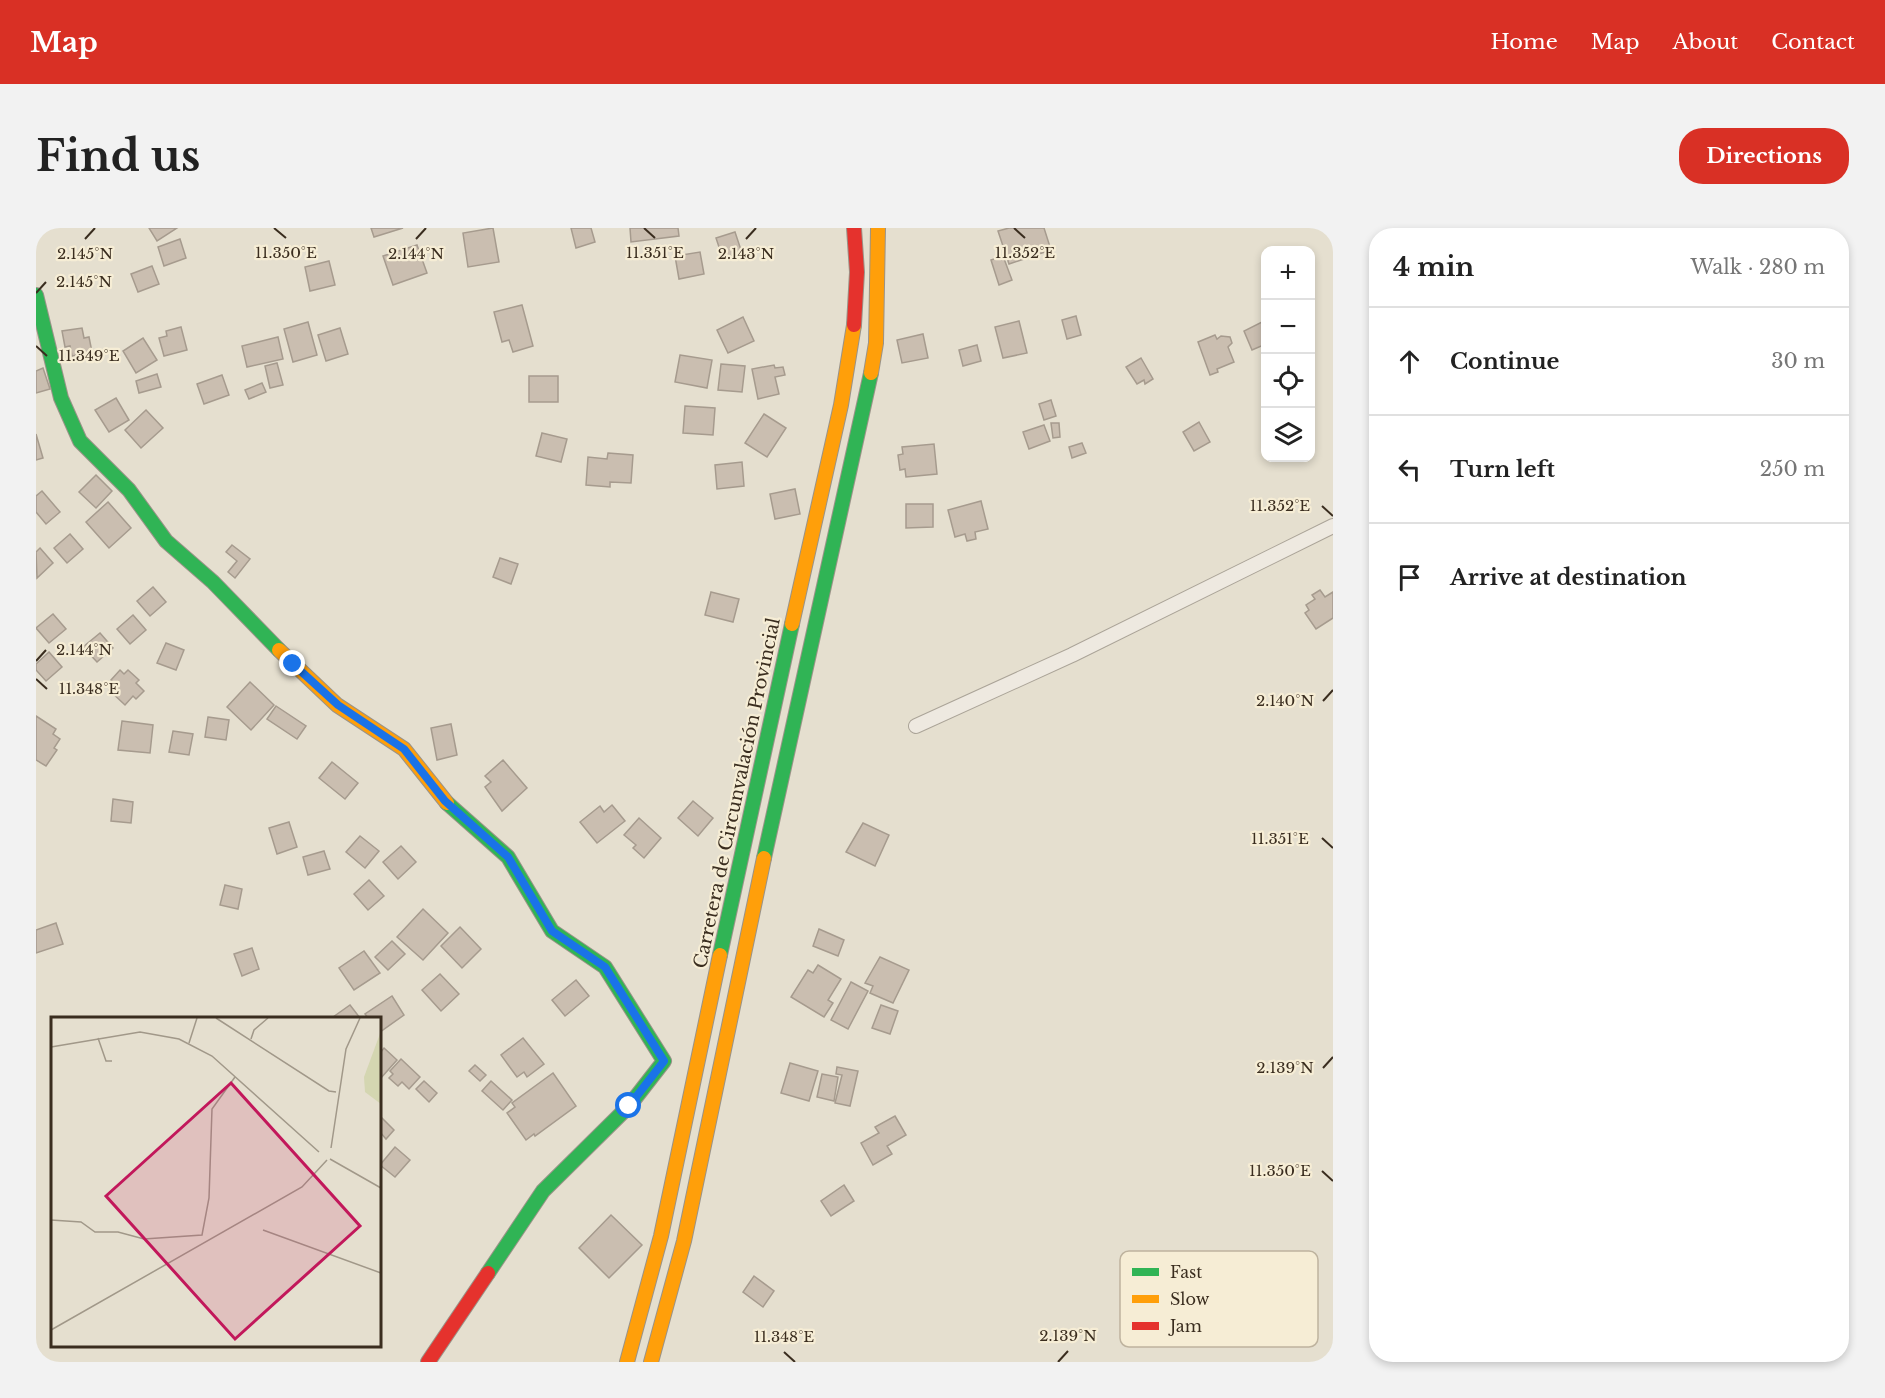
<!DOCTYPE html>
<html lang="en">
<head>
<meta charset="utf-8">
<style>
  body { margin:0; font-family:"Libre Baskerville",serif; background:#f2f2f2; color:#222 }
  .controls { position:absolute; right:18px; top:18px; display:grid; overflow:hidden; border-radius:12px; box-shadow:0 3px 9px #0003 }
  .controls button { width:54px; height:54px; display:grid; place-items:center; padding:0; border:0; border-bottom:2px solid #e0e0e0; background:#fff; color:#222; font:30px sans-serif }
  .stop { position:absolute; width:18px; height:18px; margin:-14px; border:4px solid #1a73e8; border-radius:50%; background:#fff }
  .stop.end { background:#1a73e8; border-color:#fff; box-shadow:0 2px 6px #0008 }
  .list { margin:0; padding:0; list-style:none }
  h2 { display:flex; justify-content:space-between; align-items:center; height:78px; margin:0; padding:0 24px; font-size:26px }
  h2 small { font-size:20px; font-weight:400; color:#767676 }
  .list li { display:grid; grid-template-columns:39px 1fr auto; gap:18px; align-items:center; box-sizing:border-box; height:108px; padding:0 24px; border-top:2px solid #e0e0e0 }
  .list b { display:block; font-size:22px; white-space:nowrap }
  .list em { font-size:20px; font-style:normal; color:#767676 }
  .icon { flex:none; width:33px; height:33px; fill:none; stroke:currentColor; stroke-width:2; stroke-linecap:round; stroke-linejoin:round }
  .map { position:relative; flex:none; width:1297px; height:1134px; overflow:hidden; border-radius:24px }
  header { display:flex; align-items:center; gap:36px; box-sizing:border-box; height:84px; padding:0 30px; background:#d93025; color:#fff }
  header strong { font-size:28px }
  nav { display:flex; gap:33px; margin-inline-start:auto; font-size:21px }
  .intro { display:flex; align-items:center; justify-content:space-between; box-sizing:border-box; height:144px; padding:0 36px }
  h1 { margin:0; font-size:42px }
  .button { padding:15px 27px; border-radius:24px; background:#d93025; color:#fff; font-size:21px; font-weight:700 }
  main { display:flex; gap:36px; padding:0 36px }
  aside { flex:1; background:#fff; border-radius:24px; box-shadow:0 3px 9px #0003 }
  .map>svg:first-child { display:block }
  .building { fill:#cabeb0; stroke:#a69b8e; stroke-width:1.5 }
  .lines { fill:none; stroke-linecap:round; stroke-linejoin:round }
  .street-casing { stroke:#aba498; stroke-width:16 }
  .fast-casing { stroke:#9a9388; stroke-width:16 }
  .slow-casing { stroke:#9a9388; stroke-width:16 }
  .jam-casing { stroke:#9a9388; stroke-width:16 }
  .street { stroke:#eee9e0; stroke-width:14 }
  .fast { stroke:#30b455; stroke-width:14 }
  .slow { stroke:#ff9f0a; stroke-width:14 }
  .jam { stroke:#e5322d; stroke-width:14 }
  .route { stroke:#1a73e8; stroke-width:8 }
  .ticks { fill:none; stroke:#3a2d1f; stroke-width:2 }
  .labels { text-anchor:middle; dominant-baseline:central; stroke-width:4.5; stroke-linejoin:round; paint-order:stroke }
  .street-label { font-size:18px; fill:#3a2d1f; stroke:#f6edd5 }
  .inset-road { fill:none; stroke:#a19889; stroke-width:1.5 }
  .view { fill:#c2185b; fill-opacity:0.15; stroke:#c2185b; stroke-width:3 }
  .inset-edge { fill:none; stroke:#3a2d1f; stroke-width:3 }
  .key { fill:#f6edd5; stroke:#beb39e; stroke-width:1.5 }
  .key-label { font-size:16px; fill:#3a2d1f }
  .ticks-label { font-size:15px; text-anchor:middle; fill:#3a2d1f; stroke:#f6edd5; stroke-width:4.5; stroke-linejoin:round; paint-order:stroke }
</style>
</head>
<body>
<header>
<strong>Map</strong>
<nav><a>Home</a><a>Map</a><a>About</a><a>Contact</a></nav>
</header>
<div class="intro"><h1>Find us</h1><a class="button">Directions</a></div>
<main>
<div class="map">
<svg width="1297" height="1134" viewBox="0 0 1297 1134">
  <rect width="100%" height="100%" fill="#e5dfcf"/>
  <g class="building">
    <polygon points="113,0 141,0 121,13"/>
    <polygon points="335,0 367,0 338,9"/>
    <polygon points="457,0 463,34 432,39 427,5"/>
    <polygon points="535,0 555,0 559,14 540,20"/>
    <polygon points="594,0 642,0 643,8 595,14"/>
    <polygon points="973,0 1008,0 1015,22 973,36 962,3"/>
    <polygon points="699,4 706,25 687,31 680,10"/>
    <polygon points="144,11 150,30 128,38 122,19"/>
    <polygon points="381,17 391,45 357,57 347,28"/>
    <polygon points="664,24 668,46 643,51 639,28"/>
    <polygon points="967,28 976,52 963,57 955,32"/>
    <polygon points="293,33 299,57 274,63 269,39"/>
    <polygon points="116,38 123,56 102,64 95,46"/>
    <polygon points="486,77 497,118 477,124 473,112 466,114 458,84"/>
    <polygon points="1040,88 1045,107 1031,111 1026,92"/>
    <polygon points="707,89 718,113 692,125 681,102"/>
    <polygon points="1230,92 1230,116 1216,122 1208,103"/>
    <polygon points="983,93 991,125 967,130 959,99"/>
    <polygon points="272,94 281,127 257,134 248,101"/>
    <polygon points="145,99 151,122 128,128 123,110 131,108 130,103"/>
    <polygon points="46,100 48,110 53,109 56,124 36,128 34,118 29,119 26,103"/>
    <polygon points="304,100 312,126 290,133 282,107"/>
    <polygon points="887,106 892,130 866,135 861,112"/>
    <polygon points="1179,107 1181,111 1185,108 1194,109 1196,115 1192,119 1198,134 1181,141 1182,144 1174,147 1162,114"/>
    <polygon points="242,109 247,131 211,139 206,118"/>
    <polygon points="107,110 121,132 100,145 87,123"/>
    <polygon points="941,117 945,133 927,138 923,122"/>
    <polygon points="644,127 676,132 671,160 639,154"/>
    <polygon points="1105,130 1117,151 1109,156 1108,152 1101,156 1090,139"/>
    <polygon points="241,135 247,157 234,160 229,138"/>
    <polygon points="685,136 709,138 706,164 682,162"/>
    <polygon points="738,137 739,140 747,139 749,147 739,149 743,166 722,171 716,141"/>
    <polygon points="7,140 14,161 0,165 0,143"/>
    <polygon points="121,146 125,159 103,165 100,153"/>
    <polygon points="186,147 193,167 168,176 161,156"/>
    <rect x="493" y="148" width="29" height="26"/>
    <polygon points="226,155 230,164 213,171 209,162"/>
    <polygon points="80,170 93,192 73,204 59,182"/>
    <polygon points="1015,172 1020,188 1008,192 1003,176"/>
    <polygon points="649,178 679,180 677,207 647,205"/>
    <polygon points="110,182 127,200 105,220 89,202"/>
    <polygon points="728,186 750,200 731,229 709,215"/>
    <polygon points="1163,194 1174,214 1158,223 1147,204"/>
    <polygon points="1015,195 1023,195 1024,209 1017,210"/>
    <polygon points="1008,197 1014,213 993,221 987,204"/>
    <polygon points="506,205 531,211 525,234 500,228"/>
    <polygon points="0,206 7,230 0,232"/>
    <polygon points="1046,215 1050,225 1036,230 1033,219"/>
    <polygon points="898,216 901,246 870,249 869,241 864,242 862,227 867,226 866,219"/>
    <polygon points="572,225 597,227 595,255 574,254 574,259 550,257 552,229 571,231"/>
    <polygon points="706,234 708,258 681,261 679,237"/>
    <polygon points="60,247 76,263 60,280 43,264"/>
    <polygon points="759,261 764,286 739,291 734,266"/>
    <polygon points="6,263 24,284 10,296 0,284 0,268"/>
    <polygon points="945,273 952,301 939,304 940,311 931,313 929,306 919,309 912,282"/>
    <polygon points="72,274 95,300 73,320 50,294"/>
    <polygon points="870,276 897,276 897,299 870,300"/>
    <polygon points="34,306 47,321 31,335 18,320"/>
    <polygon points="196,317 214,331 199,350 192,344 201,333 190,324"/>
    <polygon points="4,320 17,335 1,350 0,324"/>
    <polygon points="464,330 482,336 475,356 457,349"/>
    <polygon points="117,359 130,374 114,388 101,373"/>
    <polygon points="1284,362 1289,369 1297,364 1297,390 1280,401 1269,385 1273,382 1270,377 1279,371 1276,367"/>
    <polygon points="675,364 703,371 697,394 669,387"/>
    <polygon points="17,386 30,401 13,415 0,400"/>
    <polygon points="97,387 110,402 94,416 81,401"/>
    <polygon points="64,405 77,420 61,434 47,419"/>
    <polygon points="130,415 148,422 140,442 121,435"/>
    <polygon points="13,424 26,439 10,453 0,442 0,436"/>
    <polygon points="84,442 88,446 92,442 103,452 100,455 108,463 100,471 97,468 89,477 73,462 79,456 75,452"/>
    <polygon points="214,454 238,477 215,502 191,479"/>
    <polygon points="240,478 270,498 261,511 231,491"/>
    <polygon points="0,488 20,501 17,506 24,511 18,520 21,522 10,538 0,532"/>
    <polygon points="172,489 193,492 190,512 169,509"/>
    <polygon points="86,493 117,497 114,525 82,522"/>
    <polygon points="415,496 421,527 401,532 395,500"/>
    <polygon points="137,503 157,506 153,527 133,524"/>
    <polygon points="467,532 491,560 466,583 449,559 455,554 449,548"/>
    <polygon points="296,534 322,555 309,571 283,550"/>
    <polygon points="77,571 97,574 95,595 75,593"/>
    <polygon points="657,573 677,590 662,608 642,590"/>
    <polygon points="576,577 589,593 561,615 544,594 564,578 568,584"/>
    <polygon points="603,590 625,610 608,630 597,620 600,617 588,607"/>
    <polygon points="253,594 261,619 241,626 233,600"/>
    <polygon points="827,595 853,607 839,638 810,624"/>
    <polygon points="324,608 343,623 329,640 310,624"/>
    <polygon points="365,618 380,634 362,651 347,634"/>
    <polygon points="288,623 294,641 272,647 267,629"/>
    <polygon points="333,652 348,668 332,682 318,666"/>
    <polygon points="189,657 206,661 202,681 184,677"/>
    <polygon points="387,681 412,705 387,732 361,709"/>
    <polygon points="20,695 27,716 0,725 0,702"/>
    <polygon points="424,699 445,721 426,740 405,718"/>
    <polygon points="783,701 808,712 802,728 777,718"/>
    <polygon points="356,713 369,726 352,742 339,729"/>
    <polygon points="216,720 223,741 206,748 198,726"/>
    <polygon points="328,723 344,745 318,762 303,740"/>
    <polygon points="844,729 873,742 857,775 834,765 837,758 829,755"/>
    <polygon points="782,737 805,751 792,772 797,775 788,789 755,769 772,742 777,745"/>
    <polygon points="404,746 423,766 405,783 386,762"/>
    <polygon points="540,752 553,768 529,788 516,772"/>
    <polygon points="815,754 832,763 812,801 795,792"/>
    <polygon points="356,768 368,787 344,804 344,790 332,790 329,786"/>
    <polygon points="314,777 324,790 298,790 297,789"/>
    <polygon points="845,777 862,783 854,806 836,800"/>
    <polygon points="487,810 508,836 491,849 488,844 481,849 465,827"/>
    <polygon points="348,820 361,832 344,851 344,825"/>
    <polygon points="365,831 384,849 373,861 366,854 362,858 353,850 357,846 354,843"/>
    <polygon points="754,835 782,843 773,873 745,865"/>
    <polygon points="439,837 450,847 444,853 433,843"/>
    <polygon points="801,839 822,843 814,878 799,875 806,847 800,846"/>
    <polygon points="517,845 540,878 499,908 498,906 490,912 471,885 479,879 476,875"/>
    <polygon points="786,846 802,849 798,873 781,869"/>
    <polygon points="388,853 401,865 393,874 380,861"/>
    <polygon points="455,853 476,872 467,882 446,863"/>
    <polygon points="344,888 358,902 350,911 344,904"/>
    <polygon points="859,888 870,907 851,918 856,926 837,937 825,915 843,905 839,899"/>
    <polygon points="359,919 374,932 359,949 344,937"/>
    <polygon points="808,957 818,973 795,988 785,973"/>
    <polygon points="575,987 606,1017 573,1050 543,1020"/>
    <polygon points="718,1048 738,1063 727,1079 707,1064"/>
  </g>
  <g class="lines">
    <g class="street-casing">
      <polyline id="street" points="880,498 1036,427 1297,298"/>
    </g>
    <g class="fast-casing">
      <g id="fast">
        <polyline points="0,67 25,170 44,213 93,262 130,313 177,354 243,422"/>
        <polyline points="411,575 472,629 516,703 569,739 628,833 593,878 507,963 452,1045"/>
        <polyline points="728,630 835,145"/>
        <polyline points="684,727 756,396"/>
      </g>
    </g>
    <g class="slow-casing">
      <g id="slow">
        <polyline points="835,145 840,115 842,0"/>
        <polyline points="756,396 805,177 818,97"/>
        <polyline points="243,422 301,477 368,521 411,575"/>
        <polyline points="591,1134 625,1008 684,727"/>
        <polyline points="615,1134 648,1013 728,630"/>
      </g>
    </g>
    <g class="jam-casing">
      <g id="jam">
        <polyline points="818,97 821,44 818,0"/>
        <polyline points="392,1134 452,1045"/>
      </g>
    </g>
    <use href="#street" class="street"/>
    <use href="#fast" class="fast"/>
    <use href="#slow" class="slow"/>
    <use href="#jam" class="jam"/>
  </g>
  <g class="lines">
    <polyline class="route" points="257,436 302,477 368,521 409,573 472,629 516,703 569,739 628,833 593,878"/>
  </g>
  <path class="ticks" d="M238 0 250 10M608 0 619 10M978 0 989 10M49 11 59 0M380 11 390 0M710 11 720 0M0 65 10 54M0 118 11 128M1286 278 1297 288M0 433 10 422M0 451 11 461M1287 473 1297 462M1286 610 1297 620M1287 840 1297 829M1286 943 1297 953M748 1124 759 1134M1022 1134 1032 1123"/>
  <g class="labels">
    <g class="street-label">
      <text transform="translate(701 565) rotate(-78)">Carretera de Circunvalación Provincial</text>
    </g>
  </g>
  <g transform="translate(15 789)">
    <rect width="330" height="330" fill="#e5dfcf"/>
    <path d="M330 14V87L314 75 313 60Z" fill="#d4d6b1"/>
    <path class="inset-road" d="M165 1 278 74 285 75M47 21 55 44H61M200 22 203 13 217 1M138 26 146 1M0 30 89 15 128 22 161 39 268 135M280 131 295 32 309 1M279 142 330 171M0 203 30 205 44 215H67L93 222 151 218 158 181 161 92 184 60M212 213 330 256M0 313 251 170 276 143"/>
    <path class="view" d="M180 66 309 209 184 322 55 179Z"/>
    <rect width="330" height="330" class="inset-edge"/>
  </g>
  <rect x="1084" y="1023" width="198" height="96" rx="9" class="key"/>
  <rect x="1096" y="1040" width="27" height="8" fill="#30b455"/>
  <rect x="1096" y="1067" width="27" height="8" fill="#ff9f0a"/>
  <rect x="1096" y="1094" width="27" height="8" fill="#e5322d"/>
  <g class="key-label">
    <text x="1134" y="1050">Fast</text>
    <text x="1134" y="1077">Slow</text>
    <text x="1134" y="1104">Jam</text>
  </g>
  <g class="ticks-label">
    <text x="250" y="30">11.350°E</text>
    <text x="619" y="30">11.351°E</text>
    <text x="989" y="30">11.352°E</text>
    <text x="49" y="31">2.145°N</text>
    <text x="380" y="31">2.144°N</text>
    <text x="710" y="31">2.143°N</text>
    <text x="48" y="59">2.145°N</text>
    <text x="53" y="133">11.349°E</text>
    <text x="1244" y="283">11.352°E</text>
    <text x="48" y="427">2.144°N</text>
    <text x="53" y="466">11.348°E</text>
    <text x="1249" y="478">2.140°N</text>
    <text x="1244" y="616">11.351°E</text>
    <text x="1249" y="845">2.139°N</text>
    <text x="1244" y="948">11.350°E</text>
    <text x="1032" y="1113">2.139°N</text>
    <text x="748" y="1114">11.348°E</text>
  </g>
</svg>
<div class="controls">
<button>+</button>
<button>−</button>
<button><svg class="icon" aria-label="locate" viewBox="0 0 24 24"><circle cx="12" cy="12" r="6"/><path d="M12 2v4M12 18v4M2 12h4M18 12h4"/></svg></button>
<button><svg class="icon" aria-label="layers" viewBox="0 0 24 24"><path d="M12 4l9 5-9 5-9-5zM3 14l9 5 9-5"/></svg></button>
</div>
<div class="stop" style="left:593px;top:878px"></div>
<div class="stop end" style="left:257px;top:436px"></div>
</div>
<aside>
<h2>4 min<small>Walk · 280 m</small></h2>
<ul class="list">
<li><svg class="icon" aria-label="ahead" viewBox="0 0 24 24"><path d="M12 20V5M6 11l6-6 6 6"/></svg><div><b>Continue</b></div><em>30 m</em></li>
<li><svg class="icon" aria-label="left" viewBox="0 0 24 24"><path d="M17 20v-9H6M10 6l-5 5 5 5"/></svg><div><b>Turn left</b></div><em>250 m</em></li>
<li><svg class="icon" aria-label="arrive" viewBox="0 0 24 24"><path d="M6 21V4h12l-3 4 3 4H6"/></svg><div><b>Arrive at destination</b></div></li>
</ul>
</aside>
</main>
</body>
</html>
